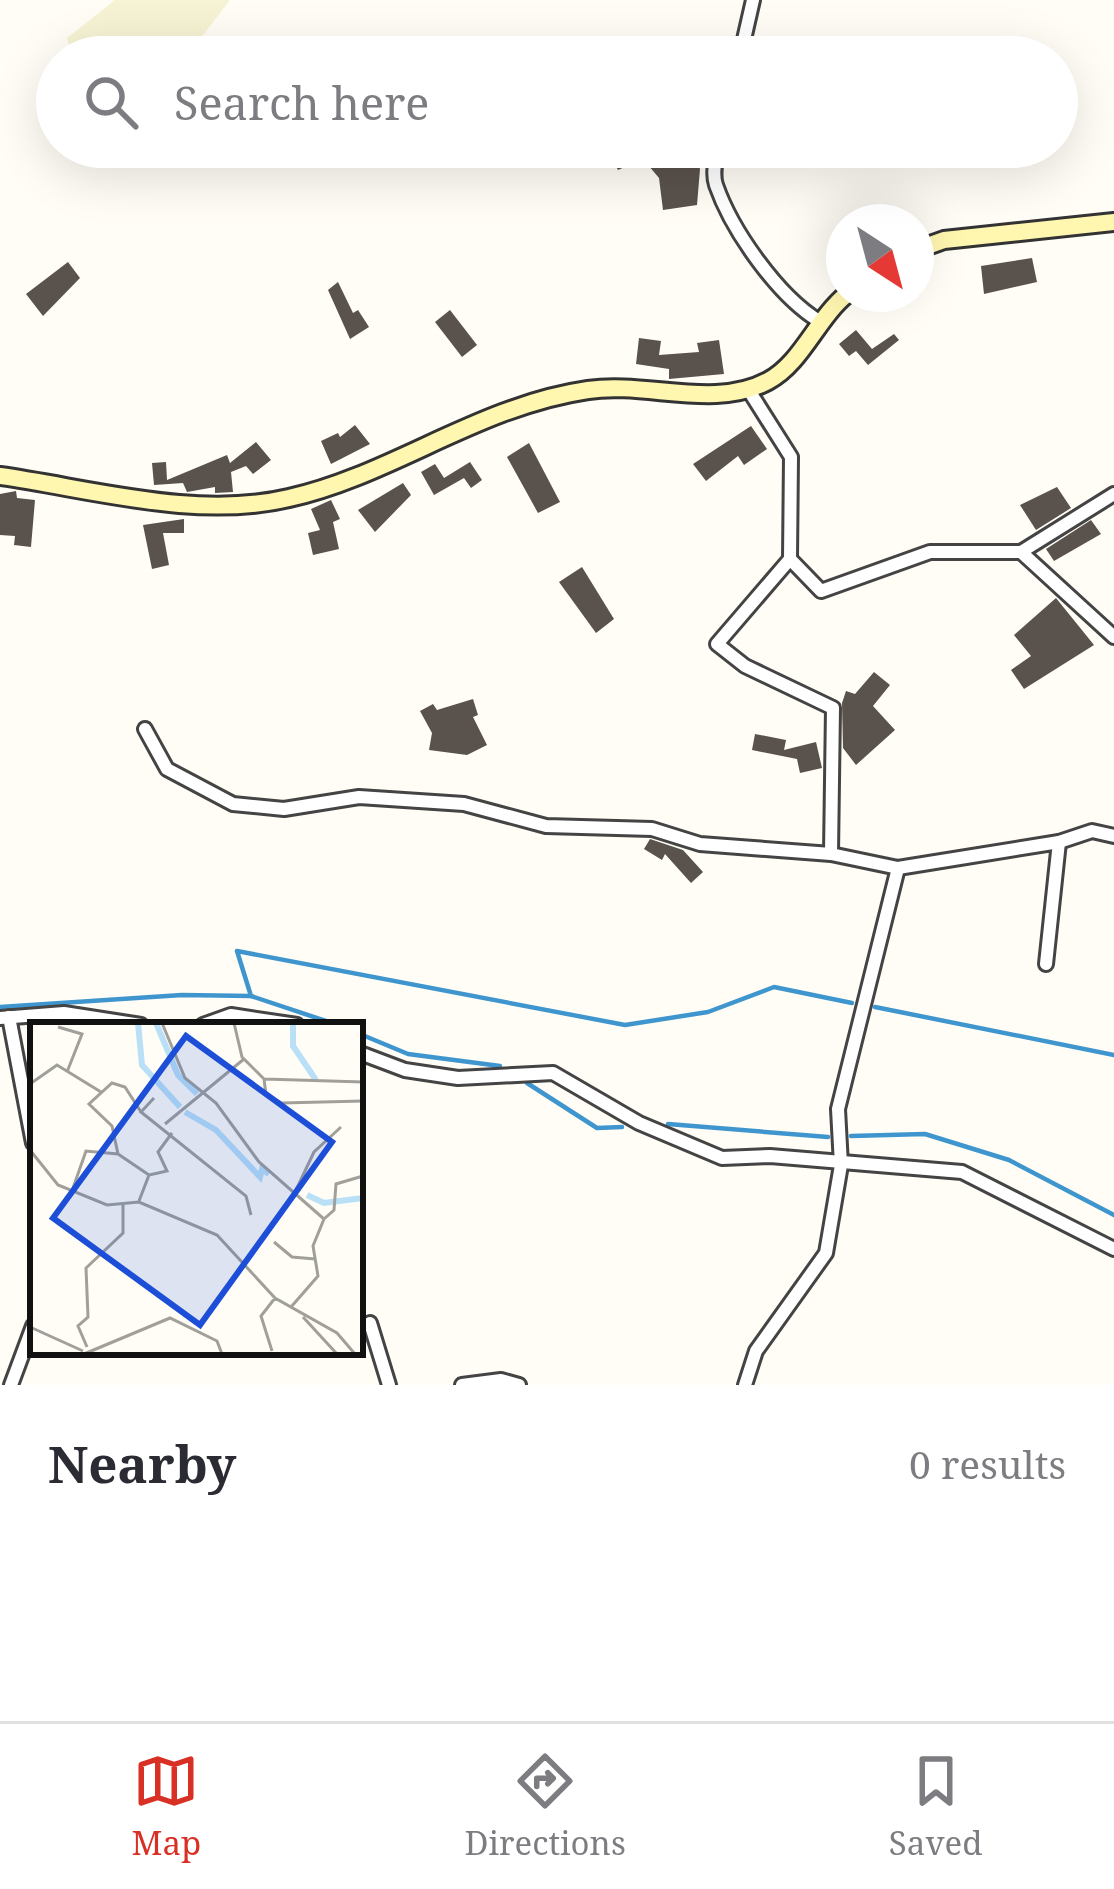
<!DOCTYPE html>
<html lang="en">
<head>
<meta charset="utf-8">
<style>
  body { margin:0; font-family:"Noto Serif",serif; background:#f2f2f3; color:#2b2b33 }
  .compass { position:absolute; left:826px; top:204px; width:108px; height:108px; border-radius:50%; background:#fff; box-shadow:0 12px 48px #0002; rotate:144deg }
  .list { margin:0; padding:0; list-style:none }
  h2 { display:flex; justify-content:space-between; align-items:center; height:156px; margin:0; padding:0 48px; font-size:51px }
  h2 small { font-size:39px; font-weight:400; color:#7c7c81 }
  .icon { flex:none; width:66px; height:66px; fill:none; stroke:currentColor; stroke-width:2; stroke-linecap:round; stroke-linejoin:round }
  .map { position:relative; flex:none; width:1114px; height:1385px; overflow:hidden }
  .search { position:absolute; background:#fff; box-shadow:0 12px 48px #0002; left:36px; right:36px; top:36px; height:132px; display:flex; align-items:center; gap:30px; box-sizing:border-box; padding:0 42px; border-radius:66px; color:#7c7c81; font-size:45px }
  .sheet { height:336px; background:#fff }
  nav { display:flex; justify-content:space-around; align-items:center; box-sizing:border-box; height:168px; border-top:3px solid #e1e1e2; background:#fff; font-size:33px; color:#7c7c81 }
  nav a { display:grid; justify-items:center; gap:6px }
  nav .on { color:#d93025 }
  .map>svg:first-child { display:block }
  .farmland { fill:#f6f3d4 }
  .lines { fill:none; stroke-linecap:round; stroke-linejoin:round }
  .stream { stroke:#3f96cf; stroke-width:4.5 }
  .building { fill:#5a524d }
  .minor-casing { stroke:#444; stroke-width:18 }
  .secondary-casing { stroke:#333; stroke-width:22 }
  .minor { stroke:#fff; stroke-width:12 }
  .secondary { stroke:#fff6b0; stroke-width:16 }
  .inset-river { fill:none; stroke:#b9e0f7; stroke-width:6 }
  .inset-road { fill:none; stroke:#a09f9a; stroke-width:3 }
  .view { fill:#1d4ed8; fill-opacity:0.15; stroke:#1d4ed8; stroke-width:6 }
  .inset-edge { fill:none; stroke:#111; stroke-width:6 }
</style>
</head>
<body>
<div class="map">
<svg width="1114" height="1385" viewBox="0 0 1114 1385">
  <rect width="100%" height="100%" fill="#fffdf5"/>
  <polygon class="farmland" points="115,0 230,0 186,57 72,57 67,38"/>
  <g class="lines">
    <g class="stream">
      <polyline points="251,996 338,1025"/>
      <polyline points="0,1007 182,995 251,996 237,951 625,1025 708,1012 774,987 852,1003"/>
      <polyline points="875,1007 1114,1055"/>
      <polyline points="360,1034 408,1054 500,1066"/>
      <polyline points="527,1083 597,1128 622,1127"/>
      <polyline points="668,1124 828,1137"/>
      <polyline points="851,1136 925,1134 1009,1160 1114,1215"/>
    </g>
  </g>
  <g class="building">
    <polygon points="629,147 662,147 656,151 695,158 700,169 697,205 663,210 659,178 643,159 618,170 612,159"/>
    <polygon points="1032,258 1037,282 984,294 981,266"/>
    <polygon points="68,262 80,278 43,316 26,294"/>
    <polygon points="338,282 353,313 358,310 369,327 350,339 328,290"/>
    <polygon points="450,310 477,345 462,357 435,322"/>
    <polygon points="856,330 872,349 894,334 899,340 868,365 856,351 849,356 839,344"/>
    <polygon points="639,338 661,341 659,355 699,352 697,343 719,340 724,374 669,379 669,369 636,364"/>
    <polygon points="355,425 370,444 331,464 321,441 338,433 340,437"/>
    <polygon points="751,426 767,449 744,465 738,456 706,481 693,464"/>
    <polygon points="256,442 271,460 253,474 246,466 231,472 233,492 215,493 215,487 187,492 183,483 154,485 152,463 166,462 167,480 227,455 230,463"/>
    <polygon points="529,443 560,502 538,513 507,457"/>
    <polygon points="470,462 482,480 471,488 464,478 434,495 421,472 435,464 444,478"/>
    <polygon points="403,483 411,495 375,532 358,510"/>
    <polygon points="1057,487 1071,508 1036,530 1020,505"/>
    <polygon points="16,491 17,498 35,500 31,547 14,545 15,536 0,535 0,494"/>
    <polygon points="331,500 340,519 333,522 339,549 313,555 308,533 320,530 311,509"/>
    <polygon points="184,519 184,533 163,533 169,565 152,569 143,525"/>
    <polygon points="1091,520 1101,534 1054,561 1046,549"/>
    <polygon points="582,567 614,619 596,633 559,582"/>
    <polygon points="1056,598 1094,645 1024,689 1011,670 1031,656 1014,635"/>
    <polygon points="874,672 890,685 873,706 895,730 856,765 843,748 842,703 846,691 855,694"/>
    <polygon points="473,699 478,715 473,717 487,745 467,755 429,750 432,733 420,711 433,704 437,710"/>
    <polygon points="755,734 786,740 784,750 816,742 822,768 800,773 797,759 752,750"/>
    <polygon points="650,839 683,850 703,872 691,883 665,854 662,860 644,849"/>
  </g>
  <g class="lines">
    <g class="minor-casing">
      <g id="minor">
        <polyline points="740,57 753,0"/>
        <path d="M718 147C716 159 712 173 716 185 732 231 778 296 819 321"/>
        <polyline points="748,389 791,457 790,559 717,644 745,666 833,708 831,854"/>
        <polyline points="1021,552 1114,637"/>
        <polyline points="790,559 821,591 930,552 1021,552 1114,494"/>
        <polyline points="145,729 167,769 233,804 284,809 359,797 464,804 546,826 652,829 700,844 831,854 898,868 1059,842 1046,964"/>
        <polyline points="1059,842 1092,831 1114,836"/>
        <polyline points="9,1017 33,1143"/>
        <polyline points="0,1018 64,1013 141,1025"/>
        <polyline points="203,1025 231,1015 297,1025"/>
        <polyline points="360,1053 405,1070 458,1078 553,1073 639,1123 722,1158 770,1156 962,1172 1114,1249"/>
        <polyline points="370,1323 389,1385"/>
        <polyline points="11,1385 33,1326"/>
        <polyline points="462,1385 501,1380 519,1385"/>
        <polyline points="745,1385 756,1351 826,1253 841,1165 838,1109 898,868"/>
      </g>
    </g>
    <g class="secondary-casing">
      <g id="secondary">
        <polyline points="916,250 944,240 1114,222"/>
        <path d="M0 476C92 489 197 520 289 498 392 475 478 406 588 390 647 381 714 410 768 381 802 363 817 318 847 294"/>
      </g>
    </g>
    <use href="#minor" class="minor"/>
    <use href="#secondary" class="secondary"/>
  </g>
  <g transform="translate(30 1022)">
    <rect width="333" height="333" fill="#fffdf5"/>
    <path class="inset-river" d="M108 1 112 43 150 85M126 1 148 53 167 72M263 1V24L286 58M155 90 186 108 230 155 232 147 239 152M277 173 294 181 333 176"/>
    <path class="inset-road" d="M132 1 155 56 186 81 229 140 294 197 283 224 288 254 261 285M204 1 212 35 234 57 236 73 252 81 333 79M28 5 52 12 37 50M234 57 333 60M0 62 27 43 71 70M124 76 111 90 216 174 221 193M135 102 214 37M0 128 28 163 77 183 109 180 187 213 245 276 307 311 325 332M88 132 82 104 59 82 82 61 95 65 111 90M43 166 56 129 88 132 119 153M266 168 284 130 311 105M109 179 119 153 137 149 128 130 142 111M294 197 304 188 306 162 333 154M244 220 262 235 285 237M0 234V188M273 295 307 332M0 305 53 329M57 325 48 304 58 295 56 246 93 211V183M242 329 231 294 245 276M54 332 140 296 187 319 192 332"/>
    <path class="view" d="M156 14 302 120 170 303 23 196Z"/>
    <rect width="333" height="333" class="inset-edge"/>
  </g>
</svg>
<svg class="compass" viewBox="-18 -18 36 36"><path d="M0-13l5 13h-10z" fill="#e53935"/><path d="M0 13l5-13h-10z" fill="#7c7c81"/></svg>
<div class="search"><svg class="icon" aria-label="search" viewBox="0 0 24 24"><circle cx="10" cy="10" r="6"/><path d="M15 15l6 6"/></svg>Search here</div>
</div>
<section class="sheet">
<h2>Nearby<small>0 results</small></h2>
<ul class="list">
</ul>
</section>
<nav>
<a class="on"><svg class="icon" aria-label="map" viewBox="0 0 24 24"><path d="M3 6l6-2 6 2 6-2v14l-6 2-6-2-6 2zM9 4v14M15 6v14"/></svg>Map</a>
<a><svg class="icon" aria-label="directions" viewBox="0 0 24 24"><path d="M12 3l9 9-9 9-9-9zM9 14v-3h6M13 9l2 2-2 2"/></svg>Directions</a>
<a><svg class="icon" aria-label="saved" viewBox="0 0 24 24"><path d="M7 4h10v16l-5-4-5 4z"/></svg>Saved</a>
</nav>
</body>
</html>
